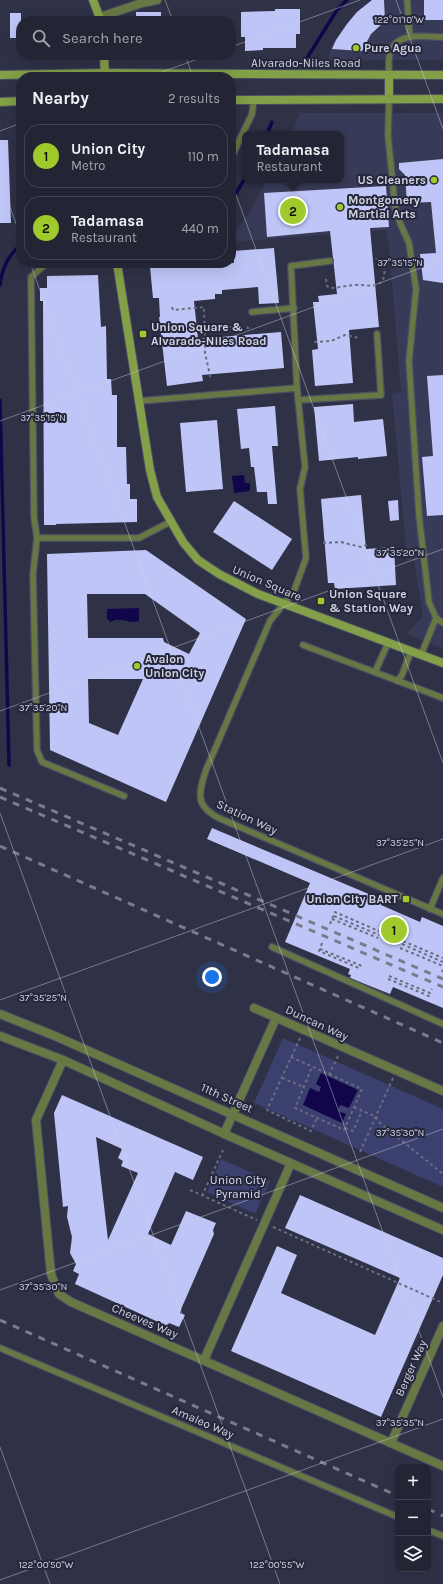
<!DOCTYPE html>
<html lang="en">
<head>
<meta charset="utf-8">
<style>
  body { margin:0; font-family:Karla,sans-serif; background:#2b2d3d; color:#f1f3f6 }
  .controls { position:absolute; right:12px; bottom:12px; display:grid; overflow:hidden; border-radius:8px; box-shadow:0 4px 16px #0002 }
  .controls button { width:36px; height:36px; display:grid; place-items:center; padding:0; border:0; border-bottom:1px solid #404250; background:#232535; color:#f1f3f6; font:20px sans-serif }
  .you { position:absolute; left:212px; top:977px; width:14px; height:14px; margin:-10px; border:3px solid #fff; border-radius:50%; background:#1a73e8; box-shadow:0 0 0 6px #1a73e833 }
  .badge { display:grid; place-items:center; width:26px; height:26px; border-radius:50%; background:#a0c92c; color:#111; font-size:13px; font-weight:700 }
  .pin { position:absolute; translate:-50% -50%; border:2px solid #fff; box-shadow:0 1px 4px #0006 }
  .popup { position:absolute; left:242px; top:131px; width:102px; height:52px; box-sizing:border-box; display:grid; place-content:center; border-radius:8px; background:#232535; filter:drop-shadow(0 1px 3px #0005); font-size:13px; white-space:nowrap; color:#a3a5ad }
  .popup b { font-size:15px; color:#f1f3f6 }
  .popup::after { content:''; position:absolute; left:50%; top:100%; margin-left:-8px; border:8px solid transparent; border-top-color:#232535 }
  .list { margin:0; padding:0; list-style:none }
  h2 { display:flex; justify-content:space-between; align-items:center; height:52px; margin:0; padding:0 16px; font-size:17px }
  h2 small { font-size:13px; font-weight:400; color:#a3a5ad }
  .list li { display:grid; grid-template-columns:26px 1fr auto; gap:12px; align-items:center; box-sizing:border-box; height:64px; margin:0 8px 8px; padding:0 8px; border:1px solid #404250; border-radius:16px }
  .list b { display:block; font-size:15px; white-space:nowrap }
  .list p { margin:0; font-size:13px; white-space:nowrap; color:#a3a5ad }
  .list em { font-size:13px; font-style:normal; color:#a3a5ad }
  .icon { flex:none; width:22px; height:22px; fill:none; stroke:currentColor; stroke-width:2; stroke-linecap:round; stroke-linejoin:round }
  .map { position:relative; flex:none; width:443px; height:1584px; overflow:hidden }
  .search { position:absolute; background:#232535; box-shadow:0 4px 16px #0002; left:16px; top:16px; width:220px; height:44px; display:flex; align-items:center; gap:10px; box-sizing:border-box; padding:0 14px; border-radius:16px; color:#a3a5ad; font-size:15px }
  .panel { position:absolute; background:#232535; box-shadow:0 4px 16px #0002; left:16px; top:72px; width:220px; height:196px; border-radius:16px }
  .map>svg:first-child { display:block }
  .built { fill:#383b57 }
  .green { fill:#3c406e }
  .water { fill:#12064a }
  .lines { fill:none; stroke-linecap:round; stroke-linejoin:round }
  .stream { stroke:#12064a; stroke-width:3.5 }
  .building { fill:#bfc6f7; fill-rule:evenodd }
  .lane-casing { stroke:#4c4e63; stroke-width:8 }
  .street-casing { stroke:#4c4e63; stroke-width:10 }
  .secondary-casing { stroke:#4c4e63; stroke-width:10 }
  .path { stroke:#6a6c7f; stroke-width:2; stroke-dasharray:3 3; stroke-linecap:butt }
  .lane { stroke:#677844; stroke-width:5.5 }
  .street { stroke:#677844; stroke-width:8 }
  .secondary { stroke:#839f47; stroke-width:8 }
  .rail { stroke:#7a7c8e; stroke-width:3; stroke-dasharray:7 7; stroke-linecap:butt }
  .ticks { fill:none; stroke:#d0d2e0; stroke-width:1; stroke-opacity:0.45 }
  .poi-dot { fill:#a0c92c; stroke:#25273c; stroke-width:1.5 }
  .labels { text-anchor:middle; dominant-baseline:central; stroke-width:4; stroke-linejoin:round; paint-order:stroke }
  .poi-label { font-size:12px; font-weight:bold; fill:#d0d2e0; stroke:#25273c; text-anchor:start }
  .street-label { font-size:12px; fill:#d0d2e0; stroke:#25273c }
  .park-label { font-size:12px; fill:#d8dcf1; stroke:#25273c }
  .ticks-label { font-size:10px; text-anchor:middle; fill:#d0d2e0; stroke:#25273c; stroke-width:4; stroke-linejoin:round; paint-order:stroke }
</style>
</head>
<body>
<div class="map">
<svg width="443" height="1584" viewBox="0 0 443 1584">
  <rect width="100%" height="100%" fill="#2f3147"/>
  <g class="built">
    <polygon points="371,0 443,0 443,60 328,60 332,45 342,30 355,13"/>
    <polygon points="300,113 443,113 443,648 406,634 423,616 414,560 407,560 392,393 401,392 389,246 386,230 231,242 231,238 250,211 267,180 341,180 341,134 291,134"/>
  </g>
  <g class="green">
    <polygon points="283,1038 443,1109 443,1187 254,1103"/>
    <polygon points="221,1159 270,1181 255,1214 207,1192"/>
  </g>
  <g class="water">
    <polygon points="244,475 245,483 250,483 250,491 234,493 232,476"/>
    <path d="M139 608V621C128 625 121 616 111 622L107 619V609Z"/>
    <polygon points="321,1073 358,1090 349,1108 340,1105 338,1111 346,1114 342,1123 303,1105 310,1088 319,1092 321,1087 316,1084"/>
  </g>
  <g class="lines">
    <g class="stream">
      <polyline points="307,58 337,10 347,0"/>
      <polyline points="267,134 272,122"/>
      <polyline points="231,202 245,178"/>
      <path d="M0 285C2 268 8 256 21 244"/>
      <polyline points="0,400 9,765"/>
    </g>
  </g>
  <g class="building">
    <polygon points="372,0 384,0 385,21 371,34 362,51 332,49 336,40 347,24 357,12"/>
    <rect x="424" y="0" width="19" height="20"/>
    <polygon points="275,9 300,9 300,34 296,34 296,48 263,48 263,50 245,51 245,37 241,37 241,12 275,11"/>
    <rect x="136" y="12" width="25" height="9"/>
    <rect x="10" y="13" width="11" height="25"/>
    <polygon points="0,140 8,140 11,223 0,223"/>
    <polygon points="443,159 443,283 423,280 420,254 436,253 431,202 407,203 405,175 399,169 399,163"/>
    <polygon points="386,186 389,227 370,228 379,327 349,330 353,383 315,386 312,350 318,349 313,302 319,302 318,296 337,294 330,231 267,237 264,193"/>
    <polygon points="274,248 279,303 259,304 258,287 222,290 222,294 215,294 215,299 194,301 198,339 281,332 284,368 202,375 203,381 167,386 159,317 160,317 159,298 153,298 150,267 191,264 191,265 234,263 233,251"/>
    <polygon points="98,275 101,327 106,326 107,379 111,379 112,395 117,395 117,447 126,447 127,484 130,484 130,499 137,499 137,522 56,524 56,525 44,525 43,301 40,301 40,288 47,288 47,276"/>
    <polygon points="443,375 443,515 427,516 422,457 433,456 427,376"/>
    <polygon points="353,404 354,422 383,419 387,456 358,459 358,457 319,461 314,407"/>
    <polygon points="275,406 278,446 272,446 277,504 268,504 267,492 257,492 254,467 251,467 249,448 241,449 237,409"/>
    <polygon points="217,420 223,489 186,492 180,423"/>
    <polygon points="361,495 366,549 394,547 396,585 335,589 334,583 328,583 321,499"/>
    <polygon points="398,500 399,520 390,521 388,501"/>
    <polygon points="234,501 292,539 272,570 213,532"/>
    <path d="M146 550 246 619 166 802 50 750 47 554ZM87 594H145L200 633 189 654 164 642 163 638H88ZM88 679H143L118 735 89 723Z"/>
    <polygon points="212,828 383,900 381,905 420,922 422,917 443,926 443,1008 393,987 390,994 350,978 351,975 348,974 350,969 285,942 310,883 207,839"/>
    <path d="M62 1095 203 1157 193 1180 175 1172 148 1234 171 1245 186 1211 216 1223 213 1230 214 1234 182 1307 180 1313 185 1315 179 1327 169 1323 167 1326 75 1284 79 1274 73 1271 76 1264 70 1253 72 1237 67 1217 68 1206 63 1207 54 1113ZM96 1137 122 1149 118 1158 123 1161 121 1166 138 1173 108 1240Z"/>
    <polygon points="300,1195 443,1258 443,1275 381,1417 231,1351 277,1246 297,1255 281,1293 375,1335 400,1278 285,1228"/>
  </g>
  <g class="lines">
    <g class="lane-casing">
      <g id="lane">
        <polyline points="407,0 410,37"/>
        <path d="M389 76C389 69 388 60 390 53 396 31 425 37 443 37"/>
        <polyline points="389,99 388,135 395,207 400,223 409,243 416,289 409,361 419,515 429,602 436,618 443,623"/>
        <polyline points="231,158 252,114 254,99"/>
        <path d="M330 261 291 266 297 388 305 467 300 489 306 558 294 591 270 621 206 770C198 794 195 807 221 819L443 914"/>
        <polyline points="47,263 31,277 34,517 37,538 33,574 37,750 42,762 124,796"/>
        <polyline points="252,312 294,308"/>
        <polyline points="298,400 381,395 377,334"/>
        <polyline points="139,401 297,388"/>
        <polyline points="37,538 139,538 170,522"/>
        <polyline points="303,645 443,698"/>
        <polyline points="421,655 436,618"/>
        <polyline points="375,672 388,643"/>
        <polyline points="397,681 402,675 411,651"/>
        <polyline points="430,909 443,878"/>
        <polyline points="272,947 443,1024"/>
        <polyline points="0,1348 398,1517"/>
        <polyline points="428,1530 443,1536"/>
      </g>
    </g>
    <g class="street-casing">
      <g id="street">
        <polyline points="100,17 142,3 157,0"/>
        <polyline points="254,1008 443,1091"/>
        <polyline points="0,1014 55,1036 443,1208"/>
        <polyline points="0,1036 63,1060 229,1136 443,1230"/>
        <polyline points="63,1060 36,1120 51,1274 59,1294 71,1302 443,1466"/>
        <polyline points="224,1134 276,1018"/>
        <polyline points="204,1360 291,1163"/>
        <polyline points="391,1443 443,1326"/>
      </g>
    </g>
    <g class="secondary-casing">
      <g id="secondary">
        <polyline points="93,0 101,21"/>
        <polyline points="104,55 105,77"/>
        <polyline points="0,75 105,73 443,75"/>
        <polyline points="389,99 389,76"/>
        <polyline points="231,100 443,99"/>
        <polyline points="0,102 21,101"/>
        <polyline points="117,263 150,470 157,497 183,542 198,560 219,574 258,594 443,663"/>
      </g>
    </g>
    <g class="path">
      <path d="M326 279 327 286 330 288C339 288 347 285 356 285 366 284 373 289 383 281L385 269 383 261 375 259"/>
      <polyline points="172,307 173,310 204,307 205,353 211,380"/>
      <polyline points="205,332 229,327 249,328"/>
      <polyline points="314,342 331,341 345,335 360,338"/>
      <polyline points="323,543 341,542 361,547 369,544"/>
      <polyline points="334,916 379,935"/>
      <polyline points="332,919 378,938"/>
      <polyline points="330,924 335,912 381,932"/>
      <polyline points="403,941 443,958"/>
      <polyline points="322,943 320,949 362,966"/>
      <polyline points="402,944 443,962"/>
      <polyline points="400,948 443,966"/>
      <polyline points="320,949 319,951 361,969"/>
      <polyline points="442,972 443,970"/>
      <polyline points="389,976 430,993 432,989"/>
      <polyline points="388,979 429,996 430,993"/>
      <polyline points="300,1038 267,1110 311,1131 317,1118"/>
      <polyline points="291,1057 362,1089 344,1130 295,1108 312,1067"/>
      <polyline points="329,1075 339,1054"/>
      <polyline points="282,1078 304,1087"/>
      <polyline points="354,1107 376,1117 380,1123 443,1174"/>
      <polyline points="252,1108 254,1104"/>
      <polyline points="345,1128 353,1131 362,1111"/>
      <polyline points="360,1152 393,1078"/>
      <polyline points="190,1190 257,1220"/>
      <polyline points="202,1196 223,1150"/>
      <polyline points="273,1227 443,1303"/>
    </g>
    <use href="#lane" class="lane"/>
    <use href="#street" class="street"/>
    <use href="#secondary" class="secondary"/>
    <g class="rail">
      <polyline points="0,788 443,979"/>
      <polyline points="0,797 443,987"/>
      <polyline points="0,846 443,1043"/>
      <polyline points="0,1320 398,1496"/>
      <polyline points="428,1509 443,1516"/>
    </g>
  </g>
  <path class="ticks" d="M165 0 173 21M396 0 443 129M231 47 360 0M185 55 193 77M148 77 209 55M0 131 21 123M0 180 21 237M231 181 443 763M30 263 443 1397M0 421 443 260M0 711 443 549M0 813 280 1584M0 1000 443 839M0 1290 443 1129M0 1447 50 1584M0 1580 443 1419"/>
  <g class="poi-dot">
    <circle cx="356" cy="48" r="4"/>
    <circle cx="434" cy="180" r="4"/>
    <circle cx="340" cy="207" r="4"/>
    <rect x="139" y="330" width="8" height="8" rx="2"/>
    <rect x="317" y="597" width="8" height="8" rx="2"/>
    <circle cx="137" cy="666" r="4"/>
    <rect x="402" y="895" width="8" height="8" rx="2"/>
  </g>
  <g class="labels">
    <g class="poi-label">
      <text x="364" y="48">Pure Agua</text>
      <text x="426" y="180" text-anchor="end">US Cleaners</text>
      <text x="348" y="200">Montgomery<tspan x="348" dy="14">Martial Arts</tspan></text>
      <text x="151" y="327">Union Square &amp;<tspan x="151" dy="14">Alvarado-Niles Road</tspan></text>
      <text x="329" y="594">Union Square<tspan x="329" dy="14">&amp; Station Way</tspan></text>
      <text x="145" y="659">Avalon<tspan x="145" dy="14">Union City</tspan></text>
      <text x="398" y="899" text-anchor="end">Union City BART</text>
    </g>
    <g class="street-label">
      <text x="306" y="63">Alvarado-Niles Road</text>
      <text transform="translate(267 583) rotate(23)">Union Square</text>
      <text transform="translate(247 817) rotate(25)">Station Way</text>
      <text transform="translate(317 1023) rotate(25)">Duncan Way</text>
      <text transform="translate(227 1098) rotate(24)">11th Street</text>
      <text transform="translate(145 1321) rotate(23)">Cheeves Way</text>
      <text transform="translate(411 1368) rotate(-66)">Berger Way</text>
      <text transform="translate(203 1422) rotate(23)">Amaleo Way</text>
    </g>
    <g class="park-label">
      <text x="238" y="1180">Union City<tspan x="238" dy="14">Pyramid</tspan></text>
    </g>
  </g>
  <g class="ticks-label">
    <text x="399" y="23">122°01'10"W</text>
    <text x="400" y="266">37°35'15"N</text>
    <text x="43" y="421">37°35'15"N</text>
    <text x="400" y="556">37°35'20"N</text>
    <text x="43" y="711">37°35'20"N</text>
    <text x="400" y="846">37°35'25"N</text>
    <text x="43" y="1001">37°35'25"N</text>
    <text x="400" y="1136">37°35'30"N</text>
    <text x="43" y="1290">37°35'30"N</text>
    <text x="400" y="1426">37°35'35"N</text>
    <text x="46" y="1568">122°00'50"W</text>
    <text x="277" y="1568">122°00'55"W</text>
  </g>
</svg>
<div class="controls">
<button>+</button>
<button>−</button>
<button><svg class="icon" aria-label="layers" viewBox="0 0 24 24"><path d="M12 4l9 5-9 5-9-5zM3 14l9 5 9-5"/></svg></button>
</div>
<div class="you"></div>
<div class="pin badge" style="left:394px;top:930px">1</div>
<div class="pin badge" style="left:293px;top:211px">2</div>
<div class="popup"><b>Tadamasa</b>Restaurant</div>
<div class="search"><svg class="icon" aria-label="search" viewBox="0 0 24 24"><circle cx="10" cy="10" r="6"/><path d="M15 15l6 6"/></svg>Search here</div>
<section class="panel">
<h2>Nearby<small>2 results</small></h2>
<ul class="list">
<li><span class="badge">1</span><div><b>Union City</b><p>Metro</p></div><em>110 m</em></li>
<li><span class="badge">2</span><div><b>Tadamasa</b><p>Restaurant</p></div><em>440 m</em></li>
</ul>
</section>
</div>
</body>
</html>
